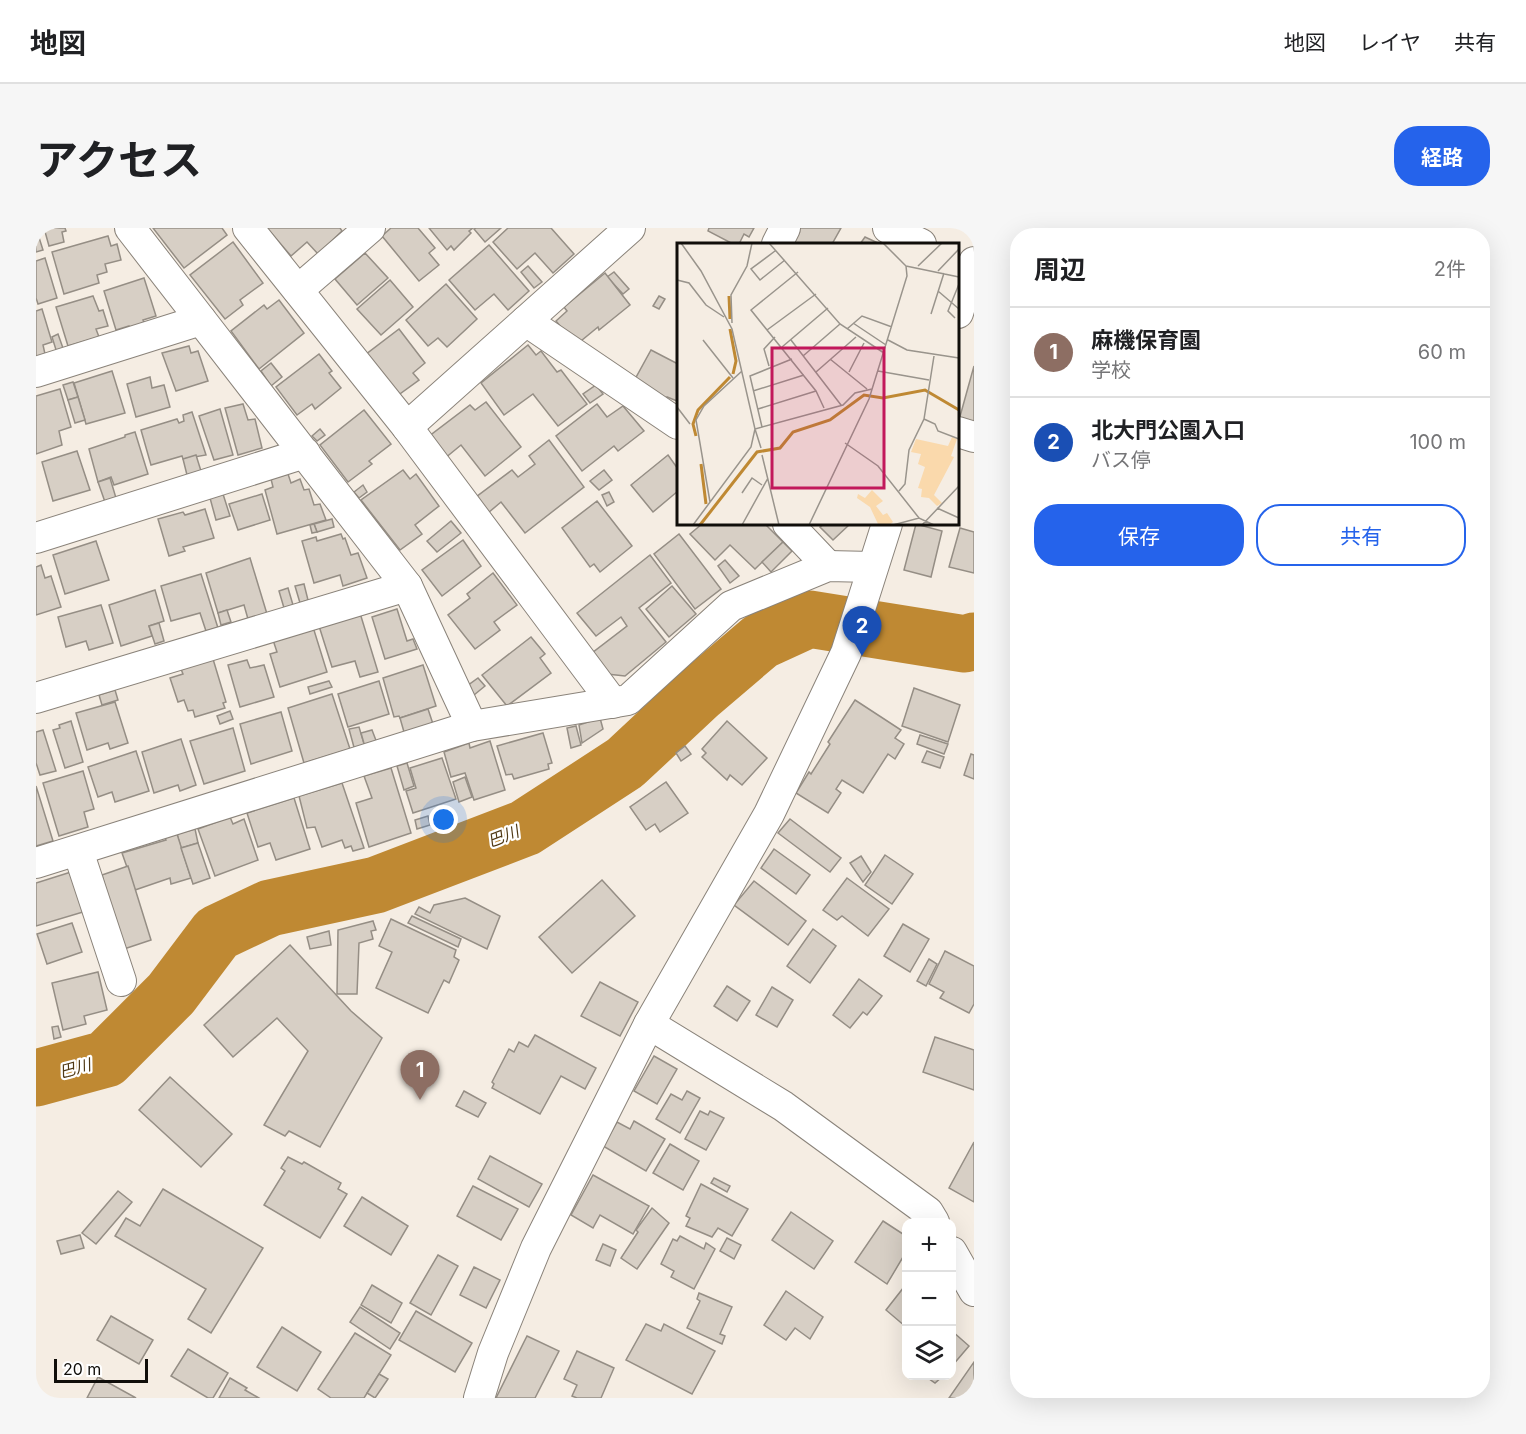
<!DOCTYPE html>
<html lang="ja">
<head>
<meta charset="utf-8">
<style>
  body { margin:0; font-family:Inter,"Noto Sans JP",sans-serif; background:#f6f6f6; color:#202124 }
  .controls { position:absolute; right:18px; bottom:18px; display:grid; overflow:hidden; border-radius:12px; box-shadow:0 6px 24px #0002 }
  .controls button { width:54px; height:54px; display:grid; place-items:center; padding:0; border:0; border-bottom:2px solid #e0e0e0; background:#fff; color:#202124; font:30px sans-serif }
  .scale { position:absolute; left:18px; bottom:15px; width:94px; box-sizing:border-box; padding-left:6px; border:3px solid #100e0a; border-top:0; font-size:16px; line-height:21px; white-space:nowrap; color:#100e0a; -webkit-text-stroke:4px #fff; paint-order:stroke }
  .you { position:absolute; left:408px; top:592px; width:21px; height:21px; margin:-15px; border:4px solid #fff; border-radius:50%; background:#1a73e8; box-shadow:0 0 0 9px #1a73e833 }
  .badge { display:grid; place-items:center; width:39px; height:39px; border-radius:50%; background:#2563eb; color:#fff; font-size:20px; font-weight:700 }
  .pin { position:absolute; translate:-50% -50px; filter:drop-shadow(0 2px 3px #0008) }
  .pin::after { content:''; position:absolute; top:32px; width:21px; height:18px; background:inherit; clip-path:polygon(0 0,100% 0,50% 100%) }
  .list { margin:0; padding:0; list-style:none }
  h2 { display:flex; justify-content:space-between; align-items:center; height:78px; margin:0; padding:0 24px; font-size:26px }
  h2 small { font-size:20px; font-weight:400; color:#757577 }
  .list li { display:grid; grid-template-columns:39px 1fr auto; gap:18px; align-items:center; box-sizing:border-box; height:90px; padding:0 24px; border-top:2px solid #e0e0e0 }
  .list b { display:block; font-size:22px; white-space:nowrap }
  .list p { margin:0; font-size:20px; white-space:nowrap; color:#757577 }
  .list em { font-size:20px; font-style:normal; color:#757577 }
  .actions { display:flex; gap:12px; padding:18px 24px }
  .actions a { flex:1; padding:14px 0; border:2px solid #2563eb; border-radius:24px; text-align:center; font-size:21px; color:#2563eb }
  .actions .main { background:#2563eb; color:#fff }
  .icon { flex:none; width:33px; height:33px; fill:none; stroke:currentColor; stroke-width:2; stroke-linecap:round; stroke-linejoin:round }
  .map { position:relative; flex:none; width:938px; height:1170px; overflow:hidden; border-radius:24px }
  header { display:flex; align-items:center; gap:36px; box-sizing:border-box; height:84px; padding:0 30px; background:#fff; border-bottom:2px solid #e0e0e0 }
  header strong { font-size:28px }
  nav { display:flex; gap:33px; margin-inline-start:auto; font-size:21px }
  .intro { display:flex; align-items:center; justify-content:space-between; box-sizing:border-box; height:144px; padding:0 36px }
  h1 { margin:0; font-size:42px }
  .button { padding:15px 27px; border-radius:24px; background:#2563eb; color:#fff; font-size:21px; font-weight:700 }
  main { display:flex; gap:36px; padding:0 36px }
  aside { flex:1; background:#fff; border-radius:24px; box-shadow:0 6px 24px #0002 }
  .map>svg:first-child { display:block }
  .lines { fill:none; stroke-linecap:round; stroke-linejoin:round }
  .river { stroke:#bf8933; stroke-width:57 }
  .building { fill:#d7cfc5; stroke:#958e85; stroke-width:1.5 }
  .minor-casing { stroke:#8a837a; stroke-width:32 }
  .minor { stroke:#fff; stroke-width:30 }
  .labels { text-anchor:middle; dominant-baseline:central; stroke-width:4.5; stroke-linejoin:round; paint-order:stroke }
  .water-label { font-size:16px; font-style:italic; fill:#503915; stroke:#fff }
  .inset-river { fill:none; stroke:#bf8933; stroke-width:3 }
  .inset-road { fill:none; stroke:#99948c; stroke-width:1.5 }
  .view { fill:#c2185b; fill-opacity:0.15; stroke:#c2185b; stroke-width:3 }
  .inset-edge { fill:none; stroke:#100e0a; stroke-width:3 }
</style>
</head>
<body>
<header>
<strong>地図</strong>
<nav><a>地図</a><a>レイヤ</a><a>共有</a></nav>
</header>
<div class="intro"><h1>アクセス</h1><a class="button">経路</a></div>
<main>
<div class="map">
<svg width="938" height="1170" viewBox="0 0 938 1170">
  <rect width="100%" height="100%" fill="#f5ede3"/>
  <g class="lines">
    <polyline class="river" points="0,850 70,831 135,766 181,705 234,680 340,657 489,600 589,535 664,465 725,413 773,391 929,416 938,413"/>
  </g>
  <g class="building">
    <polygon points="0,0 7,22 0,24"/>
    <polygon points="8,0 29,0 30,3 26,4 28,14 13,18"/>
    <polygon points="117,0 186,0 191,7 148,40"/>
    <polygon points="231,0 304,0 306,3 282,26 271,14 255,28"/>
    <polygon points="355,0 382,0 399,20 393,25 403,37 383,53 346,8"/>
    <polygon points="393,0 437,0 433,3 435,5 418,22 415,18 411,22"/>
    <polygon points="440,0 465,0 449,14 438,1"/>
    <polygon points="472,0 515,0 538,26 517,45 499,25 481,41 457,14"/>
    <polygon points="673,0 718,0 713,9 708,6 703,16 697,16 672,3"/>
    <polygon points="763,0 805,0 796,16 755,16"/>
    <polygon points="72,8 75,18 81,16 85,32 69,36 71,44 61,47 63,55 28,66 16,24"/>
    <polygon points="829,9 844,16 824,16"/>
    <polygon points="197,14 227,55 204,72 207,77 189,91 154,47"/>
    <polygon points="453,17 493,63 472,82 458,66 439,82 413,52"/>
    <polygon points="329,25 352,50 321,77 299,51"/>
    <polygon points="9,30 21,70 2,76 0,70 0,33"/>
    <polygon points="492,38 506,54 498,60 485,44"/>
    <polygon points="578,44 593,61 587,66 571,49"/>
    <polygon points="569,45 594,77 563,102 562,99 540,117 520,93 531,83 528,79"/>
    <polygon points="108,50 120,88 107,92 109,97 94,102 93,98 80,102 68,63"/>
    <polygon points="354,52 377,79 345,107 321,81"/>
    <polygon points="410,56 441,91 411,119 402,110 392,118 370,92"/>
    <polygon points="57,68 63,83 67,82 72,98 60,101 63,109 32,118 20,79"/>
    <polygon points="623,68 629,71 623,81 617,78"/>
    <polygon points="243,72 268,105 223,141 195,103 228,77 231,81"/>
    <polygon points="6,81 16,114 7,117 9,126 0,129 0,83"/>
    <polygon points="363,101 389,135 377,145 383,152 361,168 329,127"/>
    <polygon points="22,106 28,123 21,125 16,109"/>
    <polygon points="492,117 500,127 505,123 521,144 525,142 551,176 522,198 497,166 468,187 445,155"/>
    <polygon points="153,118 155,125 162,123 172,153 140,163 126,125"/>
    <polygon points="615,122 642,136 642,170 641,173 631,169 630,170 598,153"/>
    <polygon points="283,126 296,143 293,145 305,160 279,181 276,176 261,187 240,159"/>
    <polygon points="235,135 246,149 235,158 225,143"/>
    <polygon points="938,138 938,196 923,192"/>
    <polygon points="76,143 89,185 50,196 38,155"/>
    <polygon points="114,149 116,160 128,157 134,179 100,189 91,156"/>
    <polygon points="37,154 42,169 32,172 27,157"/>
    <polygon points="560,157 567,166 554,175 547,166"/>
    <polygon points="24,161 35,199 23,203 26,217 0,226 0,168"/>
    <polygon points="42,169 49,192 39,195 32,172"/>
    <polygon points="450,174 485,219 449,248 425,217 408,231 392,209 434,177 439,182"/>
    <polygon points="207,176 212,192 219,191 226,220 202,227 189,180"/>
    <polygon points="561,176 571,189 587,178 608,203 582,223 578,218 546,243 520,208"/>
    <polygon points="184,181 197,227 178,232 163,188"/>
    <polygon points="328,182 355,216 333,233 336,236 312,254 284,217"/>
    <polygon points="156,184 170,227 147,231 146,228 115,237 105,202 141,191 143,195 148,193 147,187"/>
    <polygon points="284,201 289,207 281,213 276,208"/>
    <polygon points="99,204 112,246 78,257 75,249 62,254 53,221 89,209 89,207"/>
    <polygon points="513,212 548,259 489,305 465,274 452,285 440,269 476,242 482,249 499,236 493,228"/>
    <polygon points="41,223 54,262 17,273 6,234"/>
    <polygon points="160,227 165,243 151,247 147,231"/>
    <polygon points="632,227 642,241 642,263 617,284 595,257"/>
    <polygon points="367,242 374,251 380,246 403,278 379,297 386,306 364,322 325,272"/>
    <polygon points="568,242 576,252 563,262 554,253"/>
    <polygon points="252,246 255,255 264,251 268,262 273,261 278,277 284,276 290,292 241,306 229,262 237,259 235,251"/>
    <polygon points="74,250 80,270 69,274 62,254"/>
    <polygon points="327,257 331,264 323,270 318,264"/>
    <polygon points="573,264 578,274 571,278 566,267"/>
    <polygon points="187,266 194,288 180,292 174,270"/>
    <polygon points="226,266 234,292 202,302 193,276"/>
    <polygon points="561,273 596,318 564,344 558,336 554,339 526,300"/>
    <polygon points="169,281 178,310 147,319 149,323 133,328 122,291 147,284 149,287"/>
    <polygon points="296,291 298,299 281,304 278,296"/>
    <polygon points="415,293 425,305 401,324 391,313"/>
    <polygon points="278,296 281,304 276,305 274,297"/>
    <polygon points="666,296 729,296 747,314 719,341 694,317 679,332 654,306"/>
    <polygon points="788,296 814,296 797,312 784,299"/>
    <polygon points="880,296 906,303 895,349 868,342"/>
    <polygon points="924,300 938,304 938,345 913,339"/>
    <polygon points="305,306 307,311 309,310 315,327 322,325 331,350 307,358 304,347 278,355 266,313 280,309 281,313"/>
    <polygon points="643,306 685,361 659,381 618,326"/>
    <polygon points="427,312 445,338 406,368 386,342"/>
    <polygon points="60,313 73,352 29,366 17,327"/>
    <polygon points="747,314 756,323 735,344 726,334"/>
    <polygon points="614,327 635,355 603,380 630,414 589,448 571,446 556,425 591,398 585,389 560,408 541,385"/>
    <polygon points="214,330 231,386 212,391 208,377 182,385 170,345"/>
    <polygon points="689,332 703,348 694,355 682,338"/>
    <polygon points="5,337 9,350 15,348 25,379 0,387 0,339"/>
    <polygon points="457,345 481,377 458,394 464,402 439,421 412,387 434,370 431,366"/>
    <polygon points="165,346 182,400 170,403 164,385 135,393 125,358"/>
    <polygon points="268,356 272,372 264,375 259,358"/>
    <polygon points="636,358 660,386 633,409 610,381"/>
    <polygon points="252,360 257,377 248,380 243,363"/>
    <polygon points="119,362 128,393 113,398 116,408 85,418 73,377"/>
    <polygon points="65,377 77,415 53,422 50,413 30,419 22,389"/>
    <polygon points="361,381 371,413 377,411 381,421 349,431 336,389"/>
    <polygon points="191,382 195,394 185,397 182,385"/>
    <polygon points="324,385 342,444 324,449 319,433 296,439 283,398"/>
    <polygon points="123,395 128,413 119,416 113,398"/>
    <polygon points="277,399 291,444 244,459 234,426 241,424 237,412"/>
    <polygon points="495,409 509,426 504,430 515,445 471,478 446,447"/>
    <polygon points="177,431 190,474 187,475 189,480 159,489 157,482 152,483 148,472 142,474 134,450 147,446 145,441"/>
    <polygon points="211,432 214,440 228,437 238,469 204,479 192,437"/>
    <polygon points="387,437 400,478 364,490 363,488 358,489 347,450"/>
    <polygon points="442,450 449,458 438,467 431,458"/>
    <polygon points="293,453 296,459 274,466 272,459"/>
    <polygon points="343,453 353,486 312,499 302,466"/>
    <polygon points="878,460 924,477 912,514 866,498"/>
    <polygon points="79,462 82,472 66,477 63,467"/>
    <polygon points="296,466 314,521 268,535 252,480"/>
    <polygon points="819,472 865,502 859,510 868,516 859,531 852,526 827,565 806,552 800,561 805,565 792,585 760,565 773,544 775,546 794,516 792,514"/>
    <polygon points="79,474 92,515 74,521 72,515 51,522 40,485"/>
    <polygon points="392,481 397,496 368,504 364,490"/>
    <polygon points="194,483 197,491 184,496 181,488"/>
    <polygon points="245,484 256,523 215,536 204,496"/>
    <polygon points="564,490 567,501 546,515 543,497"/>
    <polygon points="35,493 47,534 29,540 17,502 24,500 23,497"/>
    <polygon points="691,493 731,530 706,557 694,547 691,552 666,529 670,525 666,521"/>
    <polygon points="540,498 545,517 535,520 531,500"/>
    <polygon points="323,499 329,519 319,523 313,501"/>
    <polygon points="197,500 209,543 168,556 154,513"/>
    <polygon points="7,502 20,543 4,547 0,535 0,504"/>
    <polygon points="336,502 341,515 329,519 325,505"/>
    <polygon points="507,505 516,535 512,536 513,541 478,551 476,546 470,547 461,518"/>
    <polygon points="884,507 912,516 908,526 881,516"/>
    <polygon points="145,511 160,557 144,563 142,557 118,565 106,524"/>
    <polygon points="454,513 469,562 438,572 429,545 415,549 408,524 433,515 434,520"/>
    <polygon points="649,518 655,526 645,533 640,525"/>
    <polygon points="100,523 113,563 79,574 76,564 62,569 52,539"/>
    <polygon points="891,523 908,529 904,540 886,534"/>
    <polygon points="935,526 938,527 938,551 928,547"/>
    <polygon points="406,530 420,571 377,585 370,563 380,560 374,540"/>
    <polygon points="371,535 378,558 368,562 361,538"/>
    <polygon points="355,540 375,605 333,619 320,575 336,570 328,548"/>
    <polygon points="47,543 58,581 48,584 52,599 23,608 7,555"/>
    <polygon points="429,549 436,569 423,574 417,554"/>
    <polygon points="630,554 652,585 624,604 619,596 610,602 594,579"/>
    <polygon points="306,555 328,620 317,623 315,618 309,620 306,612 286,619 279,599 271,600 263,568"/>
    <polygon points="0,558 17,613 0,618"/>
    <polygon points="258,570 274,621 240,632 234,615 222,619 211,585"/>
    <polygon points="392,588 394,597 381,601 379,592"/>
    <polygon points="194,589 197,596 208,591 222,632 179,648 162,601"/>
    <polygon points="754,591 805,630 794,644 742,605"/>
    <polygon points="159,601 162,615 145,620 141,606"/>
    <polygon points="141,606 155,650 135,656 134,650 99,662 86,625 130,612 129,610"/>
    <polygon points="162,615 174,650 157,656 145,620"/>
    <polygon points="738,621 774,647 760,666 725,640"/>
    <polygon points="849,627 877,646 856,676 829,657"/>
    <polygon points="825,628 835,644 827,654 814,635"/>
    <polygon points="92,638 115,712 85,722 66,647"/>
    <polygon points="35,644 47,684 0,698 0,655"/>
    <polygon points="811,650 853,681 832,708 806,688 801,692 787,682"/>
    <polygon points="566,652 599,688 536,745 503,709"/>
    <polygon points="718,653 770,693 752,717 698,677"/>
    <polygon points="429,670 464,688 451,721 379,686 383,679 394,685 398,677"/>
    <polygon points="376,688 425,711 422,719 372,695"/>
    <polygon points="355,691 420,722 418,729 423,732 413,755 408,752 392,785 340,760 356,724 343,718"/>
    <polygon points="337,693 340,702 335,703 337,711 323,715 321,766 301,766 302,702"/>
    <polygon points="36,695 46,724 11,736 1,706"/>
    <polygon points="867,696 893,711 874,744 848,728"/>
    <polygon points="777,701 800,718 774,755 751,738"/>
    <polygon points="293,703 295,717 274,721 271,709"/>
    <polygon points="254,717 315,783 346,810 284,919 253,903 249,908 228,897 272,823 241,790 197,829 168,797"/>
    <polygon points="909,723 938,738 938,776 933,785 904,770 908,764 893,756"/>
    <polygon points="893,731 901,736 890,758 881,753"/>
    <polygon points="62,744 71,782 48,788 50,796 27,802 16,755"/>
    <polygon points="823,751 846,768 831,787 827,784 814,800 797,787"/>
    <polygon points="564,754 602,774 584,808 545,788"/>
    <polygon points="691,758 714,773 701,793 678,778"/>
    <polygon points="736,759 757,772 741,799 720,787"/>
    <polygon points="22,798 25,809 18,811 16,799"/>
    <polygon points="499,807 560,840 549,861 525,848 504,886 456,860 458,856 456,854 473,821 478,824 483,814 492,819"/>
    <polygon points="899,809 938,822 938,862 887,844"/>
    <polygon points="618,828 641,841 621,876 598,863"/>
    <polygon points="134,849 196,906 165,939 103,882"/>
    <polygon points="428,863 450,875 442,889 420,878"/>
    <polygon points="651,863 664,870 644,905 620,891 635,866 646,872"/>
    <polygon points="664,883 672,887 674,883 688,890 670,922 649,911"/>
    <polygon points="598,893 629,911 610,943 567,918 581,894 594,901"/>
    <polygon points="938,914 938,974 913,960"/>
    <polygon points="634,916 663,933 647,962 617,945"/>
    <polygon points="454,928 506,956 493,979 442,951"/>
    <polygon points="252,929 266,936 268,934 305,955 302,961 311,966 284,1010 228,977 249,943 245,940"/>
    <polygon points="557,947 613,978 597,1006 564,987 557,1000 535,987"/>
    <polygon points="678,950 694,958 691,964 675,955"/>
    <polygon points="665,956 712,981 696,1008 682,1000 676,1009 650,998 654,990 650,988"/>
    <polygon points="437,958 482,981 465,1012 421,988"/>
    <polygon points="127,961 227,1020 175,1105 152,1091 170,1061 79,1008 90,990 104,998"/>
    <polygon points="82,963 96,974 60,1016 46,1005"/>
    <polygon points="326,969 372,998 355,1027 308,998"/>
    <polygon points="616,980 633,995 601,1041 585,1030 602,1004 600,1002"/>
    <polygon points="755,984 797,1013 778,1041 736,1012"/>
    <polygon points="847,993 870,1008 870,1024 851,1056 819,1034"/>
    <polygon points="44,1007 48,1020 25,1026 21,1013"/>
    <polygon points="644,1008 668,1021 670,1015 679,1021 658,1061 635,1049 638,1043 625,1036 637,1011 641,1013"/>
    <polygon points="691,1010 705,1017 698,1031 684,1023"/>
    <polygon points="567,1016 580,1022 574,1038 560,1032"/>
    <polygon points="402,1027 422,1038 395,1087 374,1075"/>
    <polygon points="438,1039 464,1052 450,1080 424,1067"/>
    <polygon points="336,1057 366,1075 355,1095 325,1077"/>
    <polygon points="868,1059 870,1061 870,1099 850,1082"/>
    <polygon points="750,1063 787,1089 774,1111 759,1100 750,1112 728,1097"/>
    <polygon points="663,1065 696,1079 684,1106 689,1108 686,1116 651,1100 664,1073 661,1071"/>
    <polygon points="324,1079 364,1105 354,1121 314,1094"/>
    <polygon points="380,1083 436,1115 419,1144 363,1112"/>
    <polygon points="75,1088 117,1112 103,1136 61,1112"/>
    <polygon points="610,1096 625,1103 628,1096 679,1123 656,1166 590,1132"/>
    <polygon points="246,1099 285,1124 261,1163 221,1139"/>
    <polygon points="916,1103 933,1118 916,1138"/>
    <polygon points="319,1105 355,1127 328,1170 295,1170 282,1161"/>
    <polygon points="491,1108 523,1123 499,1170 460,1170"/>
    <polygon points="152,1121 192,1145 177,1170 172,1170 135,1148"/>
    <polygon points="541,1123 578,1140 565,1170 541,1170 536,1168 541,1157 528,1151"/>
    <polygon points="938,1134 938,1170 913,1170"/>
    <polygon points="343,1146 352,1151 339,1170 331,1165"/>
    <polygon points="889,1148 907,1148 899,1155"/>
    <polygon points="62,1149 100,1170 51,1170"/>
    <polygon points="194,1150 211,1160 209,1162 223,1170 183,1170"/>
  </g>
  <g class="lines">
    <g class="minor-casing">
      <g id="minor">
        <polyline points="94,0 371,358 436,498"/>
        <polyline points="212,0 371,199 577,475"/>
        <polyline points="852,0 885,16"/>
        <polyline points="741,16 749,0"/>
        <polyline points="262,62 334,0"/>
        <polyline points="922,85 938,34"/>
        <polyline points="490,93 642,196"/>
        <polyline points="0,144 165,92"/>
        <polyline points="371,199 594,0"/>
        <polyline points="922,204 938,209"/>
        <polyline points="752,296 792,338"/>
        <polyline points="0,310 269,225"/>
        <polyline points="0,470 371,358"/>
        <polyline points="42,623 85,753"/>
        <polyline points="0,635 436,498 592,472 695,378 792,338 836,339"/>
        <polyline points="613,796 747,878 892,984 898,994"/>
        <polyline points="916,1024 938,1063"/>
        <polyline points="443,1170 457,1125 500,1020 613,796 733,586 810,425 851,296"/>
      </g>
    </g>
    <use href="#minor" class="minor"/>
  </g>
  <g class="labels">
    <g class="water-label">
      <text transform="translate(467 608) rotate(-21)">巴川</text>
      <text transform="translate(39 840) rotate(-15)">巴川</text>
    </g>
  </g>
  <g transform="translate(641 15)">
    <rect width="282" height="282" fill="#f5ede3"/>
    <path d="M195 247 206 258 199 263 206 272 210 270 216 279 212 282 201 281 193 264 180 255 181 251 188 255Z" fill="#fad9ac"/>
    <path d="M275 194 280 196 274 213 277 214 257 252 265 260 260 263 252 255 244 254 245 246 241 245 248 224 241 221 244 211 234 209 239 196 271 203Z" fill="#fad9ac"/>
    <path class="inset-river" d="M52 53 53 76M53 86 59 118 56 131M19 193 16 181 21 167 53 134M24 221 29 261M23 282 80 209 103 205 116 189 153 177 187 152 206 155 248 147 282 167"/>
    <path class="inset-road" d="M4 0 24 28 55 86 78 186 74 204 16 282M92 0 163 81 207 110M98 8 74 26 83 37 108 17M229 23 282 34M241 23 265 0M261 28 282 6M121 29 74 67 139 148 147 165M0 37 12 40 29 62 47 74M261 48 282 66M254 71 267 30M278 75 271 68 282 41M55 80 54 52 70 23 75 0M176 80 209 102M170 86 185 73 215 84M90 87 139 51M26 97 56 135M114 97 164 162M211 97 230 107 282 115M105 104 151 65M126 113 163 81M153 116 190 146M92 123 87 106 98 94M201 128 252 137M139 129 179 94M172 129 187 100M76 148 127 132M0 164 13 181M81 166 139 148M247 176 258 181 261 188 282 196M85 184 73 133 115 116M168 200 201 223 242 275M84 205 78 186 166 162 178 150 195 146M85 212 102 282M222 248 228 241 232 207 247 176 257 113M65 250 75 235 85 242M33 259 19 177 27 163 65 128M260 265 282 275M65 282 91 235M132 282 192 156 230 33 229 23 206 0M216 282 242 275 257 282M245 282 282 243"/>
    <path class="view" d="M95 105H207V245H95Z"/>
    <rect width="282" height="282" class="inset-edge"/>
  </g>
</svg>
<div class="controls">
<button>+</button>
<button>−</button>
<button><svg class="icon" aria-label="layers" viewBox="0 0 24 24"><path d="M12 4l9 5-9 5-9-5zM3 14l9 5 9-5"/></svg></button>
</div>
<div class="scale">20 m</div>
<div class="you"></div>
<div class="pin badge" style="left:384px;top:872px;background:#8d6e63">1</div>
<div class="pin badge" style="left:826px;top:428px;background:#1a4fb4">2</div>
</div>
<aside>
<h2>周辺<small>2件</small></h2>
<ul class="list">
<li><span class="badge" style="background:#8d6e63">1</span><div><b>麻機保育園</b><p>学校</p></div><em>60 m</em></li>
<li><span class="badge" style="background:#1a4fb4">2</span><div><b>北大門公園入口</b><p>バス停</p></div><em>100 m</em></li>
</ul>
<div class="actions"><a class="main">保存</a><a>共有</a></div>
</aside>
</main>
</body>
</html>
